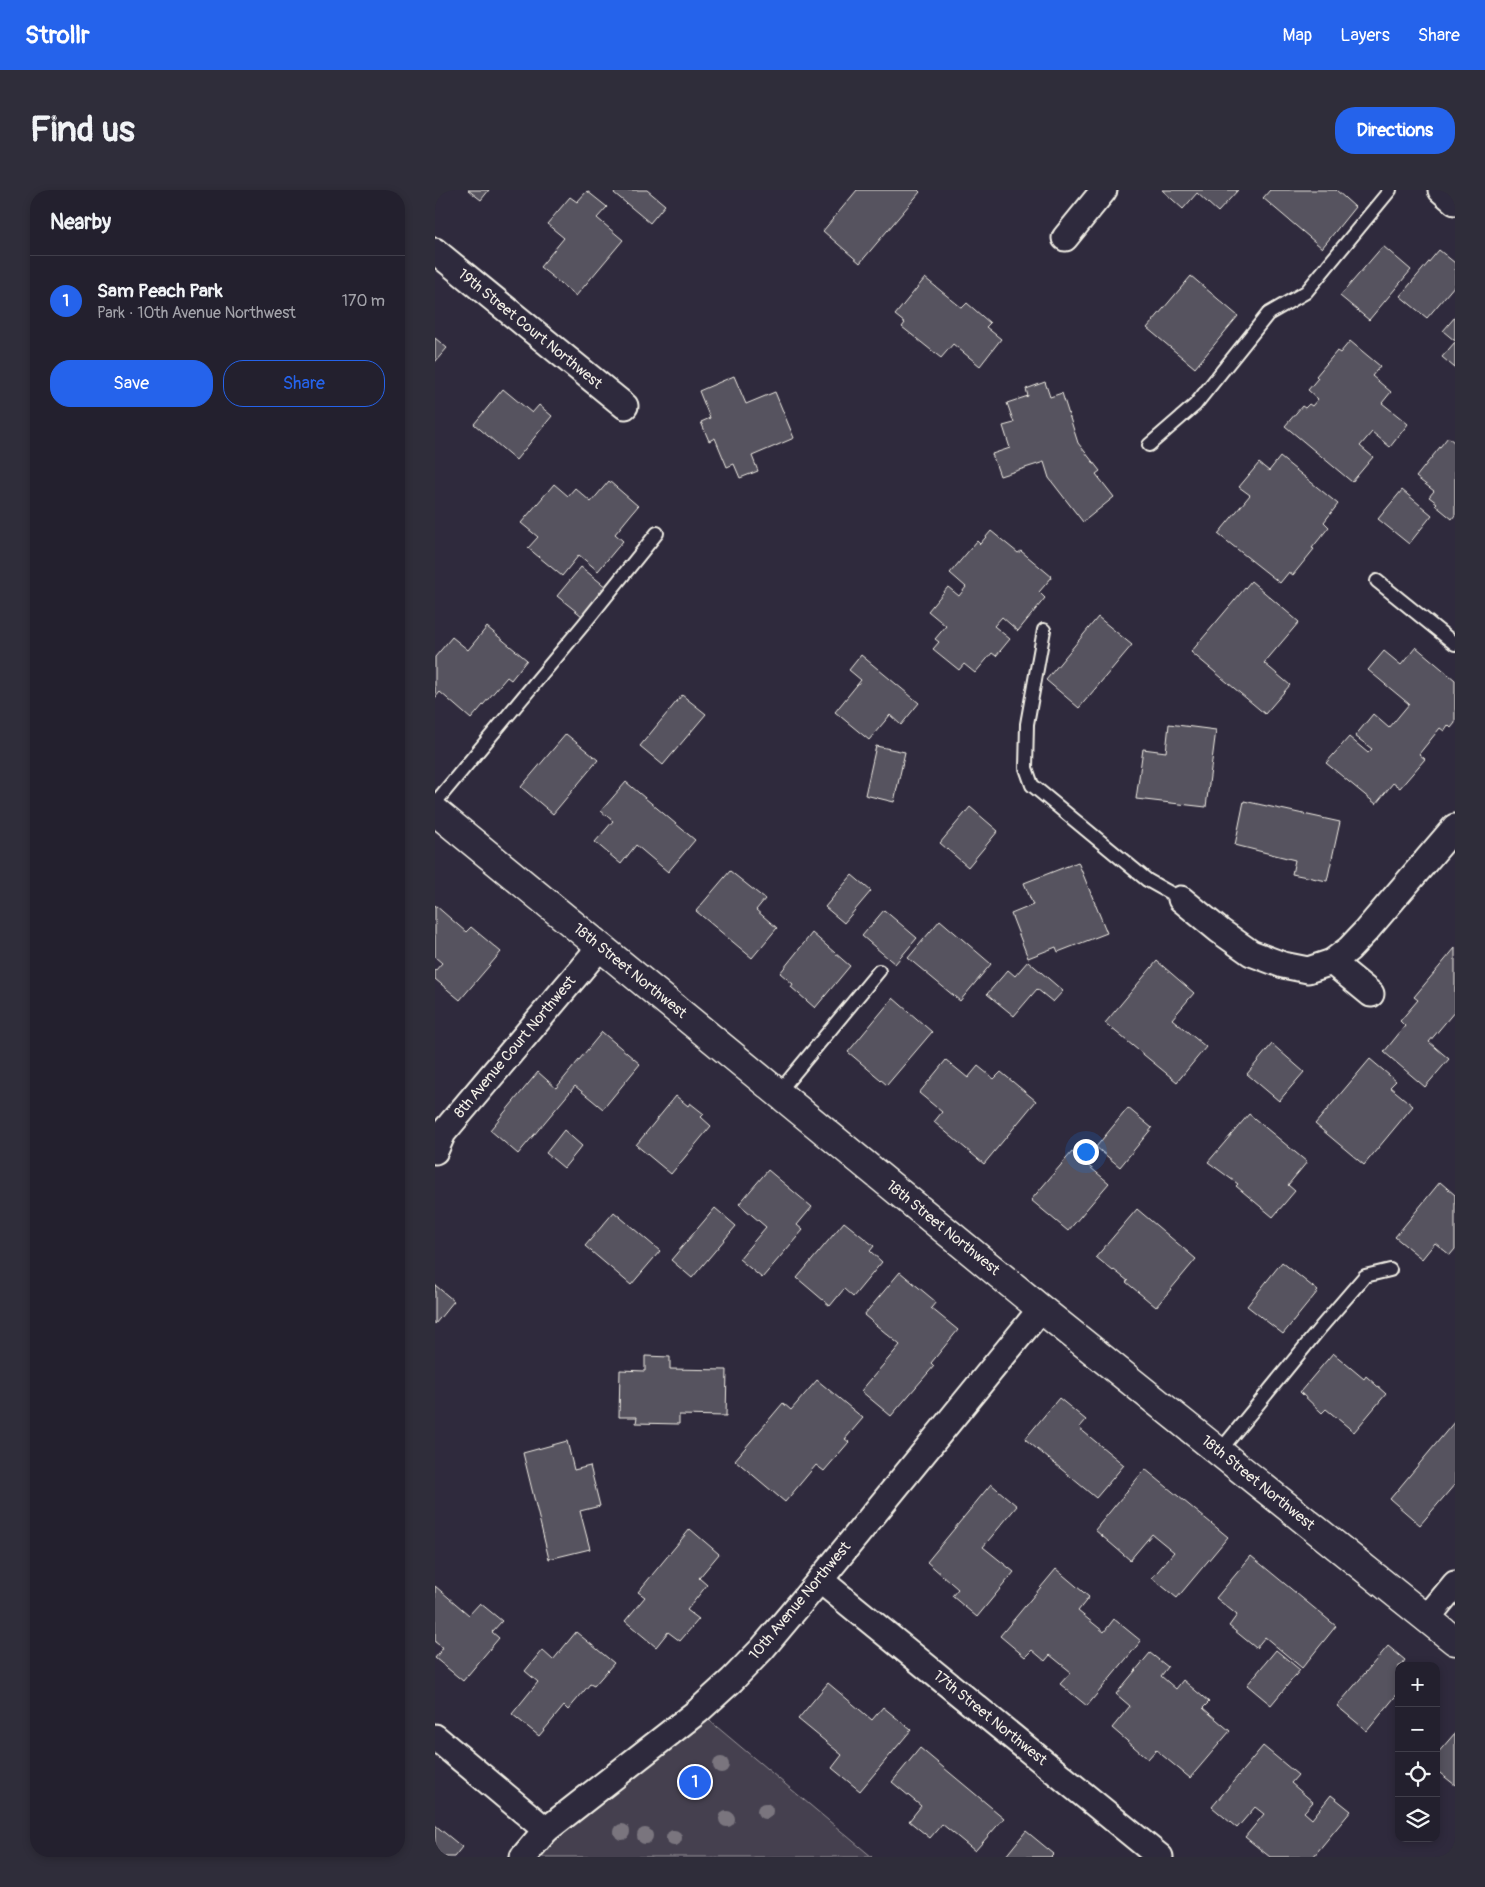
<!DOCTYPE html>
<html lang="en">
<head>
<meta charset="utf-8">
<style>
  body { margin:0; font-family:Pangolin,sans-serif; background:#2f2d3a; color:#f1f3f6 }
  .controls { position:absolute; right:15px; bottom:15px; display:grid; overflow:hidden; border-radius:10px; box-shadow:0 2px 8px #0003 }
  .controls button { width:45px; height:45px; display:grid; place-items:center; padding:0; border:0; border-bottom:1px solid #403e4a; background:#23202e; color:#f1f3f6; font:25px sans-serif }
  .you { position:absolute; left:650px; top:961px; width:18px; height:18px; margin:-12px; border:4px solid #fff; border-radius:50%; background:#1a73e8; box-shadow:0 0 0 8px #1a73e833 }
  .badge { display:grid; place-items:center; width:32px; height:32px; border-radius:50%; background:#2563eb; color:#fff; font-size:16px; font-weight:700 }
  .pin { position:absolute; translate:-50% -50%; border:2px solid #fff; box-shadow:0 1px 5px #0006 }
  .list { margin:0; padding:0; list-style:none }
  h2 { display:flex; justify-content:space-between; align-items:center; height:65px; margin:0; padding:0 20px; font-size:21px }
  h2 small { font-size:16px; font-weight:400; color:#a3a3aa }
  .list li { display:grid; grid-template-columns:32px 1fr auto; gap:15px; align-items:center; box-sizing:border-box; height:90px; padding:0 20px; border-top:1px solid #403e4a }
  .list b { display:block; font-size:19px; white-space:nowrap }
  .list p { margin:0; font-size:16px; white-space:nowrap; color:#a3a3aa }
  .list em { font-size:16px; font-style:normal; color:#a3a3aa }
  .actions { display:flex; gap:10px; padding:15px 20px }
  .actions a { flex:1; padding:11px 0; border:1px solid #2563eb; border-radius:20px; text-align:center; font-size:18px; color:#2563eb }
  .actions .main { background:#2563eb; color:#fff }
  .icon { flex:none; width:28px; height:28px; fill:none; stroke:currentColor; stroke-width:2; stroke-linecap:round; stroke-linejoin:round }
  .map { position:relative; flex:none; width:1020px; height:1667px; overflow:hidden; border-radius:20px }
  header { display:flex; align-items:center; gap:30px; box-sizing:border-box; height:70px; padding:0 25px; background:#2563eb; color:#fff }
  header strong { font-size:24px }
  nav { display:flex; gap:28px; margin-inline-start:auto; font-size:18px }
  .intro { display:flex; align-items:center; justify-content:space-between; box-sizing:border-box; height:120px; padding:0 30px }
  h1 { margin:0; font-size:35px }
  .button { padding:12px 22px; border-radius:20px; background:#2563eb; color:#fff; font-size:18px; font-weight:700 }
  main { display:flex; gap:30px; padding:0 30px }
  aside { flex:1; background:#23202e; border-radius:20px; box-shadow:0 2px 8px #0003 }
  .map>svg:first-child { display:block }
  .green { fill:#454050; stroke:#9c989c }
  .building { fill:#56525f; stroke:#f4f1e8 }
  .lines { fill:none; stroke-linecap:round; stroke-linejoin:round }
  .service-casing { stroke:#f4f1e8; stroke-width:16 }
  .minor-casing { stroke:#f4f1e8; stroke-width:29 }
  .tertiary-casing { stroke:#f4f1e8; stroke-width:31 }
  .service { stroke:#2f2a3d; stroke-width:12 }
  .minor { stroke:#2f2a3d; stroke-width:25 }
  .tertiary { stroke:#2f2a3d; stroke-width:28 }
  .tree { fill:#7a757e }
  .labels { text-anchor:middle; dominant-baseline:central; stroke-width:4.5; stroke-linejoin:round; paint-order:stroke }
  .street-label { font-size:15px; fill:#f4f1e8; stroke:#2f2a3d }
</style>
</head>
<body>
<header>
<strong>Strollr</strong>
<nav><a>Map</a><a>Layers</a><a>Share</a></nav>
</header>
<div class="intro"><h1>Find us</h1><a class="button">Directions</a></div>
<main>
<aside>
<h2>Nearby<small></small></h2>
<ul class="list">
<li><span class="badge">1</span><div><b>Sam Peach Park</b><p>Park · 10th Avenue Northwest</p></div><em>170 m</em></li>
</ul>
<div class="actions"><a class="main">Save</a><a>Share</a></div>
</aside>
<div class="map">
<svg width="1020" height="1667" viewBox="0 0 1020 1667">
  <rect width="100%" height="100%" fill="#2f2a3d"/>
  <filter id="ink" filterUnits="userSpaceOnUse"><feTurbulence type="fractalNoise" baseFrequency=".02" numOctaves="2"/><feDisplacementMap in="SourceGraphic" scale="10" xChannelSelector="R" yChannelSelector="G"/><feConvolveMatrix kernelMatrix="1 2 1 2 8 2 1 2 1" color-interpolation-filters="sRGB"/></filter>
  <g filter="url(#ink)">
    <polygon class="green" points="263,1521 437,1667 88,1667"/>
    <g class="building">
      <polygon points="33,0 54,0 46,10"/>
      <polygon points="181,0 212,0 230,15 215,33 179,3"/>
      <polygon points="422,0 483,0 485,2 425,73 388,41"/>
      <polygon points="727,0 803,0 783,22 762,3 748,19"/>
      <polygon points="835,0 901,0 920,17 887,58 828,8"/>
      <polygon points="152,1 172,17 162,28 188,50 141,106 105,77 129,48 112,34 135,7 142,12"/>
      <polygon points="948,56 976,80 934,130 905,106"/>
      <polygon points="1004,60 1020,73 1020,95 992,128 965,106"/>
      <polygon points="756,86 803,126 760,178 712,138"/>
      <polygon points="490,88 527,118 532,113 555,133 551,137 566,149 545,176 518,154 506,168 467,137 470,133 460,125"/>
      <polygon points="1020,127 1020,151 1008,141"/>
      <polygon points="0,148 12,158 0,172"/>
      <polygon points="915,151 945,176 937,186 956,202 947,213 973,234 955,257 937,242 925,256 938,267 917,292 850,236 867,216 870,218 874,214 877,216 883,209 873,200 883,188 881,186 902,161 905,163"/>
      <polygon points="1020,152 1020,178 1007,167"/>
      <polygon points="299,186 311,214 340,202 359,248 317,266 323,281 305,288 299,274 292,277 280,248 274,251 266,232 275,228 264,201"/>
      <polygon points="610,192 615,207 627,203 643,253 665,281 661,284 679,307 648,332 614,288 609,272 565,286 557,264 575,258 568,236 579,233 572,213 593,206 591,199"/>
      <polygon points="68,199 97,223 104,215 117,226 81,270 39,234"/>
      <polygon points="1013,247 1020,253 1020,325 1017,329 1000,315 1002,313 994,307 999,301 981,287"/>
      <polygon points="845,267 903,314 889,332 894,337 877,358 879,359 858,385 854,382 845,393 783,344 815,305 804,297 824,273 834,281"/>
      <polygon points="174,291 203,316 180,344 188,351 163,381 144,365 127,386 93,358 103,347 86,333 119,294 133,306 140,298 156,312"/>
      <polygon points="967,300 997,325 974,354 943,329"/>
      <polygon points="556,341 583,363 586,361 617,387 604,402 610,408 583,441 567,427 559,436 575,449 561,466 557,463 540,483 529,474 524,480 498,459 504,452 500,449 511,436 493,421 513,397 524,406 531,397 515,383 542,351 545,354"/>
      <polygon points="146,377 171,397 147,426 122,406"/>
      <polygon points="816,391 864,432 829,473 855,495 830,524 756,462"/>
      <polygon points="663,427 697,455 644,518 611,490"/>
      <polygon points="52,437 92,470 76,490 72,487 36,529 5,502 0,508 0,467 17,447 33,460"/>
      <polygon points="981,457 1020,490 1020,533 1016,538 1013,535 1009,541 1005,538 984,564 990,569 965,598 958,593 941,614 891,573 914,547 933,563 937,559 920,546 938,524 954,538 974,514 933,480 949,461 966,475"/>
      <polygon points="426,465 484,513 466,535 455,525 434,550 400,522 426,490 414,480"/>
      <polygon points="247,505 271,524 228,575 205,556"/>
      <polygon points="734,534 781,540 771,617 701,609 708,559 731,562"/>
      <polygon points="131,544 163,570 118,624 86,597"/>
      <polygon points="441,556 470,562 459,612 430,605"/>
      <polygon points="191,592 260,650 233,682 201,655 186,674 160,652 178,631 166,621"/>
      <polygon points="809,611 905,632 892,691 857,684 860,670 800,655"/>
      <polygon points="535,617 563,641 533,677 505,653"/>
      <polygon points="643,672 672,743 623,762 621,757 593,768 576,724 598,715 589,693"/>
      <polygon points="295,681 330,709 321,720 342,738 317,768 261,721"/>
      <polygon points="417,685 436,701 409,733 390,717"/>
      <polygon points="0,715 31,742 36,737 66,762 25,810 0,789 0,781 7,773 0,767"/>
      <polygon points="449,720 482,748 460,774 427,746"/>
      <polygon points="505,730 556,774 525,811 473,768"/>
      <polygon points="377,743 415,776 380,818 356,797 358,794 345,783"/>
      <polygon points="1020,758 1020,821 994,852 1014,869 990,897 949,862 970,836 965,831 983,810 979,807"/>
      <polygon points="593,771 628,801 618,812 602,799 579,826 552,804 573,780 580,786"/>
      <polygon points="722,771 759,803 737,829 771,857 742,892 670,833"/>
      <polygon points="458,808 497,842 452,895 413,862"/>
      <polygon points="167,842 205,874 168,919 140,896 83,964 55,940 103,882 121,898"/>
      <polygon points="837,854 869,882 844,911 812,884"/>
      <polygon points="935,869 961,891 955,897 978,916 929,975 880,934"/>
      <polygon points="511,870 533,888 543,876 559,889 566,882 601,911 549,974 499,932 507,922 484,903"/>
      <polygon points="241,906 253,916 255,913 269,924 266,927 276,936 236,984 201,955"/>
      <polygon points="693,918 717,938 685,977 661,957"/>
      <polygon points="814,924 872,972 853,995 860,1001 838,1027 801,996 803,994 773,972"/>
      <polygon points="129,940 147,956 129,978 111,963"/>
      <polygon points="637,962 674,993 633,1041 596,1010"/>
      <polygon points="333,980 377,1017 362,1035 368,1040 327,1088 304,1069 331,1037 304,1014"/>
      <polygon points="1005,992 1020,1005 1020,1059 1015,1065 1000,1053 987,1069 960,1047"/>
      <polygon points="280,1018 301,1036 257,1088 236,1070"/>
      <polygon points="702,1019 761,1069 721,1117 691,1092 693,1091 679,1080 678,1081 661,1067"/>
      <polygon points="179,1022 225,1061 196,1095 150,1056"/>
      <polygon points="409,1032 439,1056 435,1061 447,1072 418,1107 409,1099 395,1116 362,1088"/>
      <polygon points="847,1072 883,1101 848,1144 812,1116"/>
      <polygon points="465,1082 501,1112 496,1118 523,1140 496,1173 499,1176 456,1226 426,1201 465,1155 429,1125"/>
      <polygon points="0,1095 19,1111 0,1134"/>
      <polygon points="898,1163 929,1189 931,1186 951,1204 919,1242 891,1219 887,1223 865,1202"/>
      <polygon points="210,1166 235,1167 235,1179 292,1180 291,1226 244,1225 244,1234 201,1233 202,1227 184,1227 185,1180 210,1181"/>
      <polygon points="382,1190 428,1228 410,1249 414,1252 389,1281 381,1275 350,1312 300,1270 348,1213 356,1220"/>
      <polygon points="624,1208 651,1230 644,1238 689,1275 661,1308 590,1249"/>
      <polygon points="1020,1231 1020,1294 985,1335 955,1309"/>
      <polygon points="132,1251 139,1280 155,1276 165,1316 145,1321 155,1359 114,1369 88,1263"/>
      <polygon points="710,1279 793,1347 742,1408 717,1388 739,1362 717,1344 695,1370 660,1340"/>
      <polygon points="556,1294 582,1316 548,1357 579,1382 542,1427 517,1406 523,1399 492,1372"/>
      <polygon points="255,1339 284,1364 264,1388 272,1395 252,1420 264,1429 245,1451 233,1442 221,1457 190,1431 210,1407 203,1402"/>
      <polygon points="816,1366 901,1436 867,1478 830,1447 821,1458 794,1436 802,1425 781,1408"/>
      <polygon points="621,1379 654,1407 643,1421 669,1442 679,1429 706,1451 652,1516 625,1494 636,1482 615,1465 610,1471 597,1460 590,1467 565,1446"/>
      <polygon points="0,1396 34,1425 45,1413 67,1431 57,1442 64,1448 28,1491 0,1468 8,1458 0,1452"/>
      <polygon points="141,1442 179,1473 159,1496 155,1494 133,1520 129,1516 104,1546 77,1524 103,1492 90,1481 107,1460 118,1470"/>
      <polygon points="953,1456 970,1470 966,1476 964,1476 964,1502 932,1541 902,1516"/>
      <polygon points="841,1460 865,1480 836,1515 812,1495"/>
      <polygon points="715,1463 733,1477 726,1486 741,1499 748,1490 774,1512 768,1518 795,1541 755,1588 721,1560 713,1569 677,1538 695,1516 681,1504"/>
      <polygon points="393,1493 437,1530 448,1517 476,1540 425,1601 397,1578 407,1565 363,1529"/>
      <polygon points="1020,1543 1020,1595 1001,1580 1001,1565"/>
      <polygon points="828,1556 863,1585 856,1593 878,1612 869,1622 877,1629 896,1605 916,1621 878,1667 835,1667 810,1647 829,1624 820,1617 802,1638 777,1617"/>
      <polygon points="485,1558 569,1628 540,1661 507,1634 495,1648 474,1631 486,1616 457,1592"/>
      <polygon points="0,1635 27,1657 19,1667 0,1667"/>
      <polygon points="591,1641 619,1664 616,1667 570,1667"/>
    </g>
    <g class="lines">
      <g class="service-casing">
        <g id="service">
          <polyline points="714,255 760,215 833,124 871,102 955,0"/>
          <polyline points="942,391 1020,454"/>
          <polyline points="609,440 592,534 591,578 597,595 712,690 746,709"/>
          <polyline points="0,613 149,434 222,343"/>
          <polyline points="343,903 444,781"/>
          <polyline points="784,1262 886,1137 930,1086 955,1080"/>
        </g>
      </g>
      <g class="minor-casing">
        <g id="minor">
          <polyline points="1006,0 1020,12"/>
          <polyline points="630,48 669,0"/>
          <polyline points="0,61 190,216"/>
          <polyline points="746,709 785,741 816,763 848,775 873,780 897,772 914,759 931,741 1020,637"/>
          <polyline points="897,772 936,804"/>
          <polyline points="0,961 8,943 165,757"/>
          <polyline points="385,1390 725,1667"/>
          <polyline points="992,1428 1020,1394"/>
          <polyline points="0,1547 111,1640"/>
          <polyline points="88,1667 111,1640 263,1521 297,1490 327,1459 385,1390 606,1119"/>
        </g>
      </g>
      <g class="tertiary-casing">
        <polyline id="tertiary" points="0,621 606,1119 1020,1451"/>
      </g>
      <use href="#service" class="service"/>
      <use href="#minor" class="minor"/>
      <use href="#tertiary" class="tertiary"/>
    </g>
    <g class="tree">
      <circle cx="286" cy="1575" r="8"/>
      <circle cx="330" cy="1621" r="8"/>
      <circle cx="292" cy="1629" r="8"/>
      <circle cx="187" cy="1642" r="8"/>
      <circle cx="210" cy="1646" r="8"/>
      <circle cx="239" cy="1648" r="8"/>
    </g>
  </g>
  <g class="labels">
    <g class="street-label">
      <text transform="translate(95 139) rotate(39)">19th Street Court Northwest</text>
      <text transform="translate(195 781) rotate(39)">18th Street Northwest</text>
      <text transform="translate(80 857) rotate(-50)">8th Avenue Court Northwest</text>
      <text transform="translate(508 1038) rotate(39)">18th Street Northwest</text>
      <text transform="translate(823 1293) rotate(39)">18th Street Northwest</text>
      <text transform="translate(365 1411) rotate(-50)">10th Avenue Northwest</text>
      <text transform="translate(555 1528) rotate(39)">17th Street Northwest</text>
    </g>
  </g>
</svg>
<div class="controls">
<button>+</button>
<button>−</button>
<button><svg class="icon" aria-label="locate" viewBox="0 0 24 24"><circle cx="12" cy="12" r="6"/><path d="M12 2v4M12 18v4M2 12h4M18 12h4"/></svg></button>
<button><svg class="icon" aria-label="layers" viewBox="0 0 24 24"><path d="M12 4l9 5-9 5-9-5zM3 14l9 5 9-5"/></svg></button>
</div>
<div class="you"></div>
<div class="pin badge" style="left:260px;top:1592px">1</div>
</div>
</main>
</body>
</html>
